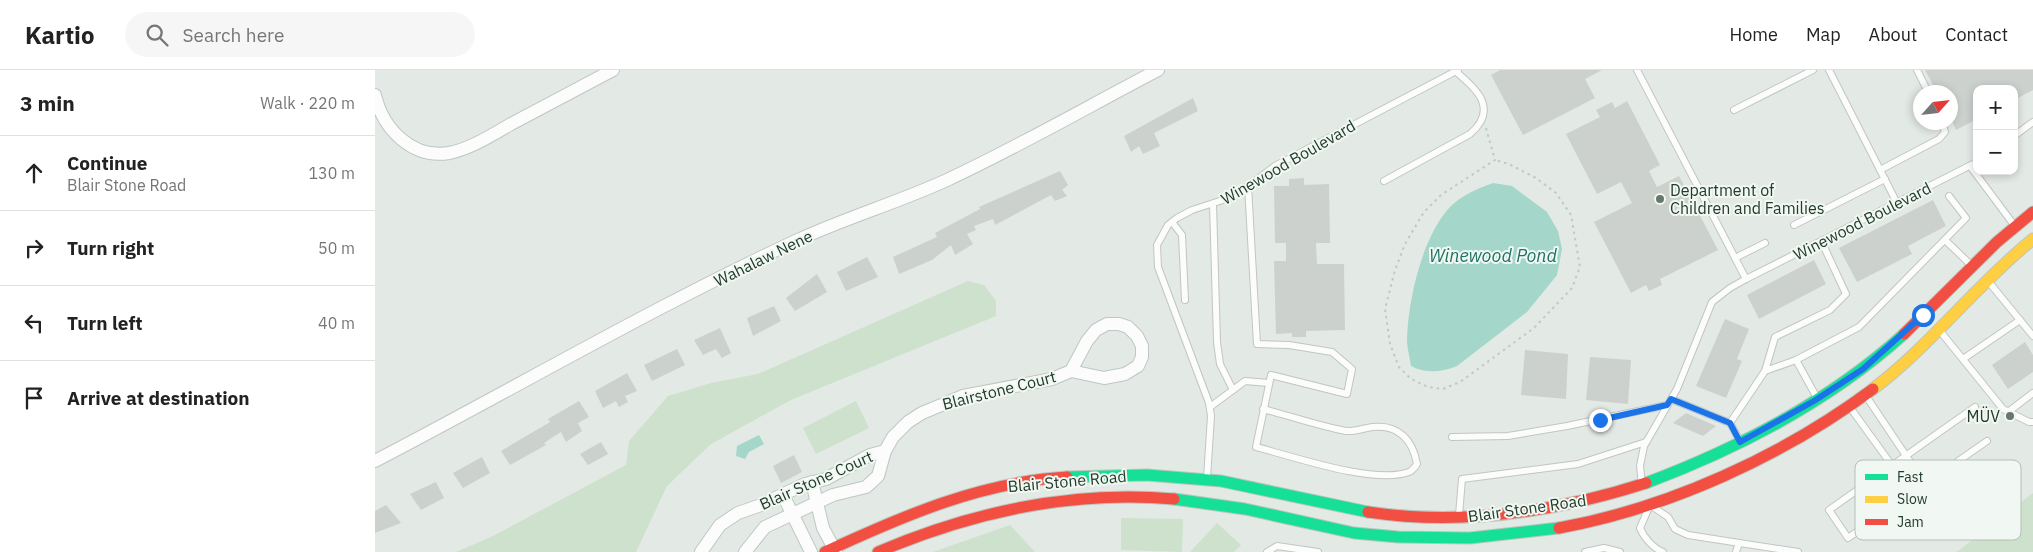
<!DOCTYPE html>
<html lang="en">
<head>
<meta charset="utf-8">
<style>
  body { margin:0; font-family:"IBM Plex Sans",sans-serif; background:#f6f6f6; color:#222 }
  .controls { position:absolute; right:15px; top:15px; display:grid; overflow:hidden; border-radius:10px; box-shadow:0 2px 8px #0003 }
  .controls button { width:45px; height:45px; display:grid; place-items:center; padding:0; border:0; border-bottom:1px solid #e0e0e0; background:#fff; color:#222; font:25px sans-serif }
  .compass { position:absolute; left:1538px; top:15px; width:45px; height:45px; border-radius:50%; background:#fff; box-shadow:0 2px 8px #0003; rotate:63deg }
  .stop { position:absolute; width:15px; height:15px; margin:-11px; border:4px solid #1a73e8; border-radius:50%; background:#fff }
  .stop.end { background:#1a73e8; border-color:#fff; box-shadow:0 1px 5px #0008 }
  .list { margin:0; padding:0; list-style:none }
  h2 { display:flex; justify-content:space-between; align-items:center; height:65px; margin:0; padding:0 20px; font-size:21px }
  h2 small { font-size:16px; font-weight:400; color:#767676 }
  .list li { display:grid; grid-template-columns:32px 1fr auto; gap:15px; align-items:center; box-sizing:border-box; height:75px; padding:0 20px; border-top:1px solid #e0e0e0 }
  .list b { display:block; font-size:19px; white-space:nowrap }
  .list p { margin:0; font-size:16px; white-space:nowrap; color:#767676 }
  .list em { font-size:16px; font-style:normal; color:#767676 }
  .icon { flex:none; width:28px; height:28px; fill:none; stroke:currentColor; stroke-width:2; stroke-linecap:round; stroke-linejoin:round }
  .map { position:relative; flex:none; width:1658px; height:482px; overflow:hidden }
  header { display:flex; align-items:center; gap:30px; box-sizing:border-box; height:70px; padding:0 25px; background:#fff; border-bottom:1px solid #e0e0e0 }
  header strong { font-size:24px }
  nav { display:flex; gap:28px; margin-inline-start:auto; font-size:18px }
  .search { width:350px; height:45px; background:#f6f6f6; display:flex; align-items:center; gap:12px; box-sizing:border-box; padding:0 18px; border-radius:28px; color:#767676; font-size:19px }
  main { display:flex }
  aside { flex:1; background:#fff }
  .map>svg:first-child { display:block }
  .green { fill:#cee1cd }
  .water { fill:#a5d6ca }
  .building { fill:#ccd1cd }
  .lines { fill:none; stroke-linecap:round; stroke-linejoin:round }
  .lane-casing { stroke:#c0c6c1; stroke-width:8 }
  .street-casing { stroke:#c0c6c1; stroke-width:14 }
  .fast-casing { stroke:#bdc5bf; stroke-width:13 }
  .slow-casing { stroke:#bdc5bf; stroke-width:13 }
  .jam-casing { stroke:#bdc5bf; stroke-width:13 }
  .path { stroke:#c0c9c3; stroke-width:2; stroke-dasharray:2.5 4; stroke-linecap:butt }
  .lane { stroke:#fbfcfb; stroke-width:6 }
  .street { stroke:#fbfcfb; stroke-width:12 }
  .fast { stroke:#16e098; stroke-width:11 }
  .slow { stroke:#ffcf43; stroke-width:11 }
  .jam { stroke:#f24e42; stroke-width:11 }
  .route { stroke:#1a73e8; stroke-width:6 }
  .poi-dot { fill:#66786c; stroke:#f1f7f2; stroke-width:2 }
  .labels { text-anchor:middle; dominant-baseline:central; stroke-width:4; stroke-linejoin:round; paint-order:stroke }
  .street-label { font-size:16px; fill:#223b2b; stroke:#f1f7f2 }
  .poi-label { font-size:16px; fill:#223b2b; stroke:#f1f7f2; text-anchor:start }
  .water-label { font-size:18px; font-style:italic; fill:#1e7463; stroke:#f1f7f2 }
  .key { fill:#f1f7f2; stroke:#b3bfb6; stroke-width:1 }
  .key-label { font-size:14px; fill:#223b2b }
</style>
</head>
<body>
<header>
<strong>Kartio</strong>
<div class="search"><svg class="icon" aria-label="search" viewBox="0 0 24 24"><circle cx="10" cy="10" r="6"/><path d="M15 15l6 6"/></svg>Search here</div>
<nav><a>Home</a><a>Map</a><a>About</a><a>Contact</a></nav>
</header>
<main>
<aside>
<h2>3 min<small>Walk · 220 m</small></h2>
<ul class="list">
<li><svg class="icon" aria-label="ahead" viewBox="0 0 24 24"><path d="M12 20V5M6 11l6-6 6 6"/></svg><div><b>Continue</b><p>Blair Stone Road</p></div><em>130 m</em></li>
<li><svg class="icon" aria-label="right" viewBox="0 0 24 24"><path d="M7 20v-9h11M14 6l5 5-5 5"/></svg><div><b>Turn right</b></div><em>50 m</em></li>
<li><svg class="icon" aria-label="left" viewBox="0 0 24 24"><path d="M17 20v-9H6M10 6l-5 5 5 5"/></svg><div><b>Turn left</b></div><em>40 m</em></li>
<li><svg class="icon" aria-label="arrive" viewBox="0 0 24 24"><path d="M6 21V4h12l-3 4 3 4H6"/></svg><div><b>Arrive at destination</b></div></li>
</ul>
</aside>
<div class="map">
<svg width="1658" height="482" viewBox="0 0 1658 482">
  <rect width="100%" height="100%" fill="#e3e9e4"/>
  <g class="green">
    <polygon points="593,211 609,215 621,231 621,246 416,330 336,374 292,416 261,482 81,482 118,466 251,395 254,371 293,326 336,313 383,304"/>
    <polygon points="481,331 494,358 441,384 428,358"/>
    <polygon points="1658,423 1658,482 1580,482 1583,481"/>
    <polygon points="746,448 808,449 807,482 746,480"/>
    <polygon points="842,453 866,475 859,482 815,482"/>
    <polygon points="635,455 660,482 558,482"/>
  </g>
  <g class="water">
    <path d="M1118 113 1137 116 1172 142 1183 161 1187 179 1182 205 1152 242 1082 296C1067 302 1051 304 1036 296 1035 288 1032 278 1032 270 1033 230 1047 167 1075 137 1087 125 1102 119 1118 113Z"/>
    <polygon points="384,365 389,374 374,382 370,389 361,386 362,376"/>
  </g>
  <g class="building">
    <polygon points="1125,0 1227,0 1210,9 1220,28 1148,65 1116,5"/>
    <polygon points="1550,0 1658,0 1658,20 1639,30 1639,19 1602,19 1602,49 1581,60 1576,49 1576,22 1562,22"/>
    <polygon points="818,28 823,41 779,63 785,76 768,84 764,76 756,82 749,66"/>
    <polygon points="1252,31 1285,95 1274,101 1282,117 1304,106 1343,180 1285,209 1287,215 1274,221 1271,215 1256,223 1219,152 1257,133 1246,112 1222,124 1191,64 1225,47 1221,40 1237,32 1240,38"/>
    <polygon points="685,101 693,115 687,120 692,126 680,131 676,125 620,155 618,149 599,156 601,160 592,164 598,174 580,185 576,175 557,190 524,204 518,187 562,167 560,163 605,139 604,137"/>
    <polygon points="929,108 929,115 954,114 955,173 941,173 942,194 969,194 970,260 931,261 931,267 917,267 917,263 901,264 899,191 911,191 911,173 900,173 899,116 914,116 914,109"/>
    <polygon points="1558,130 1571,156 1533,176 1537,184 1482,212 1464,178"/>
    <polygon points="492,187 503,207 471,221 462,202"/>
    <polygon points="1439,190 1451,214 1384,249 1372,225"/>
    <polygon points="442,204 452,222 420,241 411,228"/>
    <polygon points="399,236 406,251 378,266 372,248"/>
    <polygon points="1350,249 1374,259 1362,289 1367,291 1351,328 1321,316"/>
    <polygon points="345,258 356,283 347,288 341,279 328,285 319,270"/>
    <polygon points="1650,272 1658,285 1658,302 1633,319 1617,295"/>
    <polygon points="302,279 310,295 277,311 269,295"/>
    <polygon points="1150,280 1193,284 1191,329 1146,325"/>
    <polygon points="1215,287 1256,290 1253,334 1211,330"/>
    <polygon points="252,303 262,321 250,326 253,332 244,337 241,331 228,338 220,321"/>
    <polygon points="204,331 214,347 203,353 207,361 191,372 186,362 169,373 171,375 135,395 126,381 175,352 173,349"/>
    <polygon points="1311,343 1341,356 1328,366 1298,353"/>
    <polygon points="226,372 233,384 213,395 205,384"/>
    <polygon points="419,385 427,402 406,413 398,396"/>
    <polygon points="107,387 115,403 88,418 78,403"/>
    <polygon points="61,412 69,428 46,440 35,424"/>
    <polygon points="11,435 26,453 0,463 0,441"/>
  </g>
  <g class="lines">
    <g class="lane-casing">
      <g id="lane">
        <polyline points="1262,0 1371,209"/>
        <polyline points="1454,0 1522,133"/>
        <polyline points="1542,0 1553,22"/>
        <polyline points="1359,40 1438,0"/>
        <polyline points="1639,66 1658,52"/>
        <polyline points="1595,96 1639,155"/>
        <polyline points="1505,100 1564,69 1570,62 1567,52"/>
        <path d="M1009 111 1095 64C1124 39 1102 19 1080 1"/>
        <path d="M873 116 882 274 914 275 957 282 977 299 972 324 896 305 881 377C917 386 999 415 1034 402 1037 401 1040 397 1042 394 1038 371 1024 354 998 357 989 358 979 362 971 361 943 356 916 346 888 339"/>
        <polyline points="838,134 842,272 845,294 858,320"/>
        <polyline points="797,152 807,165 810,230"/>
        <polyline points="1419,155 1510,109"/>
        <polyline points="1570,170 1596,195"/>
        <polyline points="1360,188 1390,173"/>
        <polyline points="1613,211 1658,266"/>
        <polyline points="1565,261 1628,339 1654,352 1658,352"/>
        <polyline points="1588,289 1645,250"/>
        <polyline points="1421,290 1442,328"/>
        <polyline points="1390,301 1400,267 1455,240 1471,224 1450,179"/>
        <polyline points="1491,326 1550,414"/>
        <polyline points="1296,329 1355,353 1365,371"/>
        <polyline points="1474,336 1537,423"/>
        <polyline points="835,337 870,311 894,313"/>
        <polyline points="1600,337 1454,440 1473,468 1612,371"/>
        <polyline points="1633,342 1658,323"/>
        <polyline points="1355,353 1390,301 1421,290 1484,257 1591,148 1574,126"/>
        <polyline points="1077,367 1133,366 1192,356 1292,335"/>
        <polyline points="832,408 836,346 834,333 783,197 782,175 793,155 802,148 817,140 860,126 900,96 1083,0"/>
        <polyline points="1267,414 1265,396 1269,376 1302,319 1337,232 1355,218 1371,209 1602,92"/>
        <polyline points="1084,445 1087,409 1203,394 1271,372"/>
        <polyline points="892,482 902,476 943,482"/>
        <polyline points="1210,482 1229,478 1245,482"/>
        <path d="M1288 482C1278 478 1269 468 1265 458L1275 435 1293 447 1300 459 1313 465 1423 482"/>
        <polyline points="1361,482 1364,473"/>
      </g>
    </g>
    <g class="street-casing">
      <g id="street">
        <path d="M0 25C8 59 37 89 74 83 95 79 117 65 136 54 170 36 204 18 238 0"/>
        <path d="M0 391C142 317 280 236 425 169 473 147 524 132 572 110 643 77 714 36 783 0"/>
        <polyline points="437,412 448,458 461,482"/>
        <polyline points="408,425 436,482"/>
        <polyline points="326,482 345,455 363,443 386,435 430,414 451,409 495,385 510,381"/>
        <polyline points="370,482 390,457 458,425 491,417 503,406 510,381 518,367 533,352 547,343 588,326 677,309 696,301 729,308 750,304 763,296 767,287 767,276 762,266 753,257 744,254 732,254 721,260 712,271 696,301"/>
      </g>
    </g>
    <g class="fast-casing">
      <g id="fast">
        <polyline points="692,407 772,405 846,411 993,442"/>
        <path d="M1271 413C1364 378 1455 331 1529 264"/>
        <polyline points="799,429 870,439 979,463 1023,467 1095,468 1184,458"/>
      </g>
    </g>
    <g class="slow-casing">
      <path id="slow" d="M1498 319C1556 275 1601 215 1658 169"/>
    </g>
    <g class="jam-casing">
      <g id="jam">
        <polyline points="1529,264 1622,172 1658,142"/>
        <path d="M993 442C1087 456 1181 442 1271 413"/>
        <path d="M1184 458C1294 438 1408 386 1498 319"/>
        <path d="M450 482C528 446 606 412 692 407"/>
        <path d="M503 482C597 442 697 420 799 429"/>
      </g>
    </g>
    <polyline class="path" points="1111,58 1120,90 1066,125 1049,142 1030,174 1020,200 1010,239 1015,274 1024,297 1036,309 1053,317 1068,319 1085,312 1159,258 1197,218 1205,197 1196,145 1181,123 1161,108 1134,94 1120,90"/>
    <use href="#lane" class="lane"/>
    <use href="#street" class="street"/>
    <use href="#fast" class="fast"/>
    <use href="#slow" class="slow"/>
    <use href="#jam" class="jam"/>
  </g>
  <g class="lines">
    <polyline class="route" points="1225,350 1292,335 1296,329 1355,353 1365,372 1439,331 1488,299 1548,245"/>
  </g>
  <g class="poi-dot">
    <circle cx="1285" cy="129" r="5"/>
    <circle cx="1635" cy="346" r="5"/>
  </g>
  <g class="labels">
    <g class="street-label">
      <text transform="translate(913 92) rotate(-30)">Winewood Boulevard</text>
      <text transform="translate(1487 151) rotate(-27)">Winewood Boulevard</text>
      <text transform="translate(388 188) rotate(-26)">Wahalaw Nene</text>
      <text transform="translate(624 320) rotate(-14)">Blairstone Court</text>
      <text transform="translate(441 410) rotate(-24)">Blair Stone Court</text>
      <text transform="translate(692 411) rotate(-5)">Blair Stone Road</text>
      <text transform="translate(1152 438) rotate(-8)">Blair Stone Road</text>
    </g>
    <g class="poi-label">
      <text x="1295" y="120">Department of<tspan x="1295" dy="18">Children and Families</tspan></text>
      <text x="1625" y="346" text-anchor="end">MÜV</text>
    </g>
    <g class="water-label">
      <text x="1118" y="185">Winewood Pond</text>
    </g>
  </g>
  <rect x="1480" y="390" width="166" height="80" rx="8" class="key"/>
  <rect x="1490" y="404" width="23" height="6" fill="#16e098"/>
  <rect x="1490" y="426" width="23" height="7" fill="#ffcf43"/>
  <rect x="1490" y="449" width="23" height="6" fill="#f24e42"/>
  <g class="key-label">
    <text x="1522" y="412">Fast</text>
    <text x="1522" y="434">Slow</text>
    <text x="1522" y="457">Jam</text>
  </g>
</svg>
<div class="controls">
<button>+</button>
<button>−</button>
</div>
<svg class="compass" viewBox="-18 -18 36 36"><path d="M0-13l5 13h-10z" fill="#e53935"/><path d="M0 13l5-13h-10z" fill="#767676"/></svg>
<div class="stop" style="left:1548px;top:245px"></div>
<div class="stop end" style="left:1225px;top:350px"></div>
</div>
</main>
</body>
</html>
